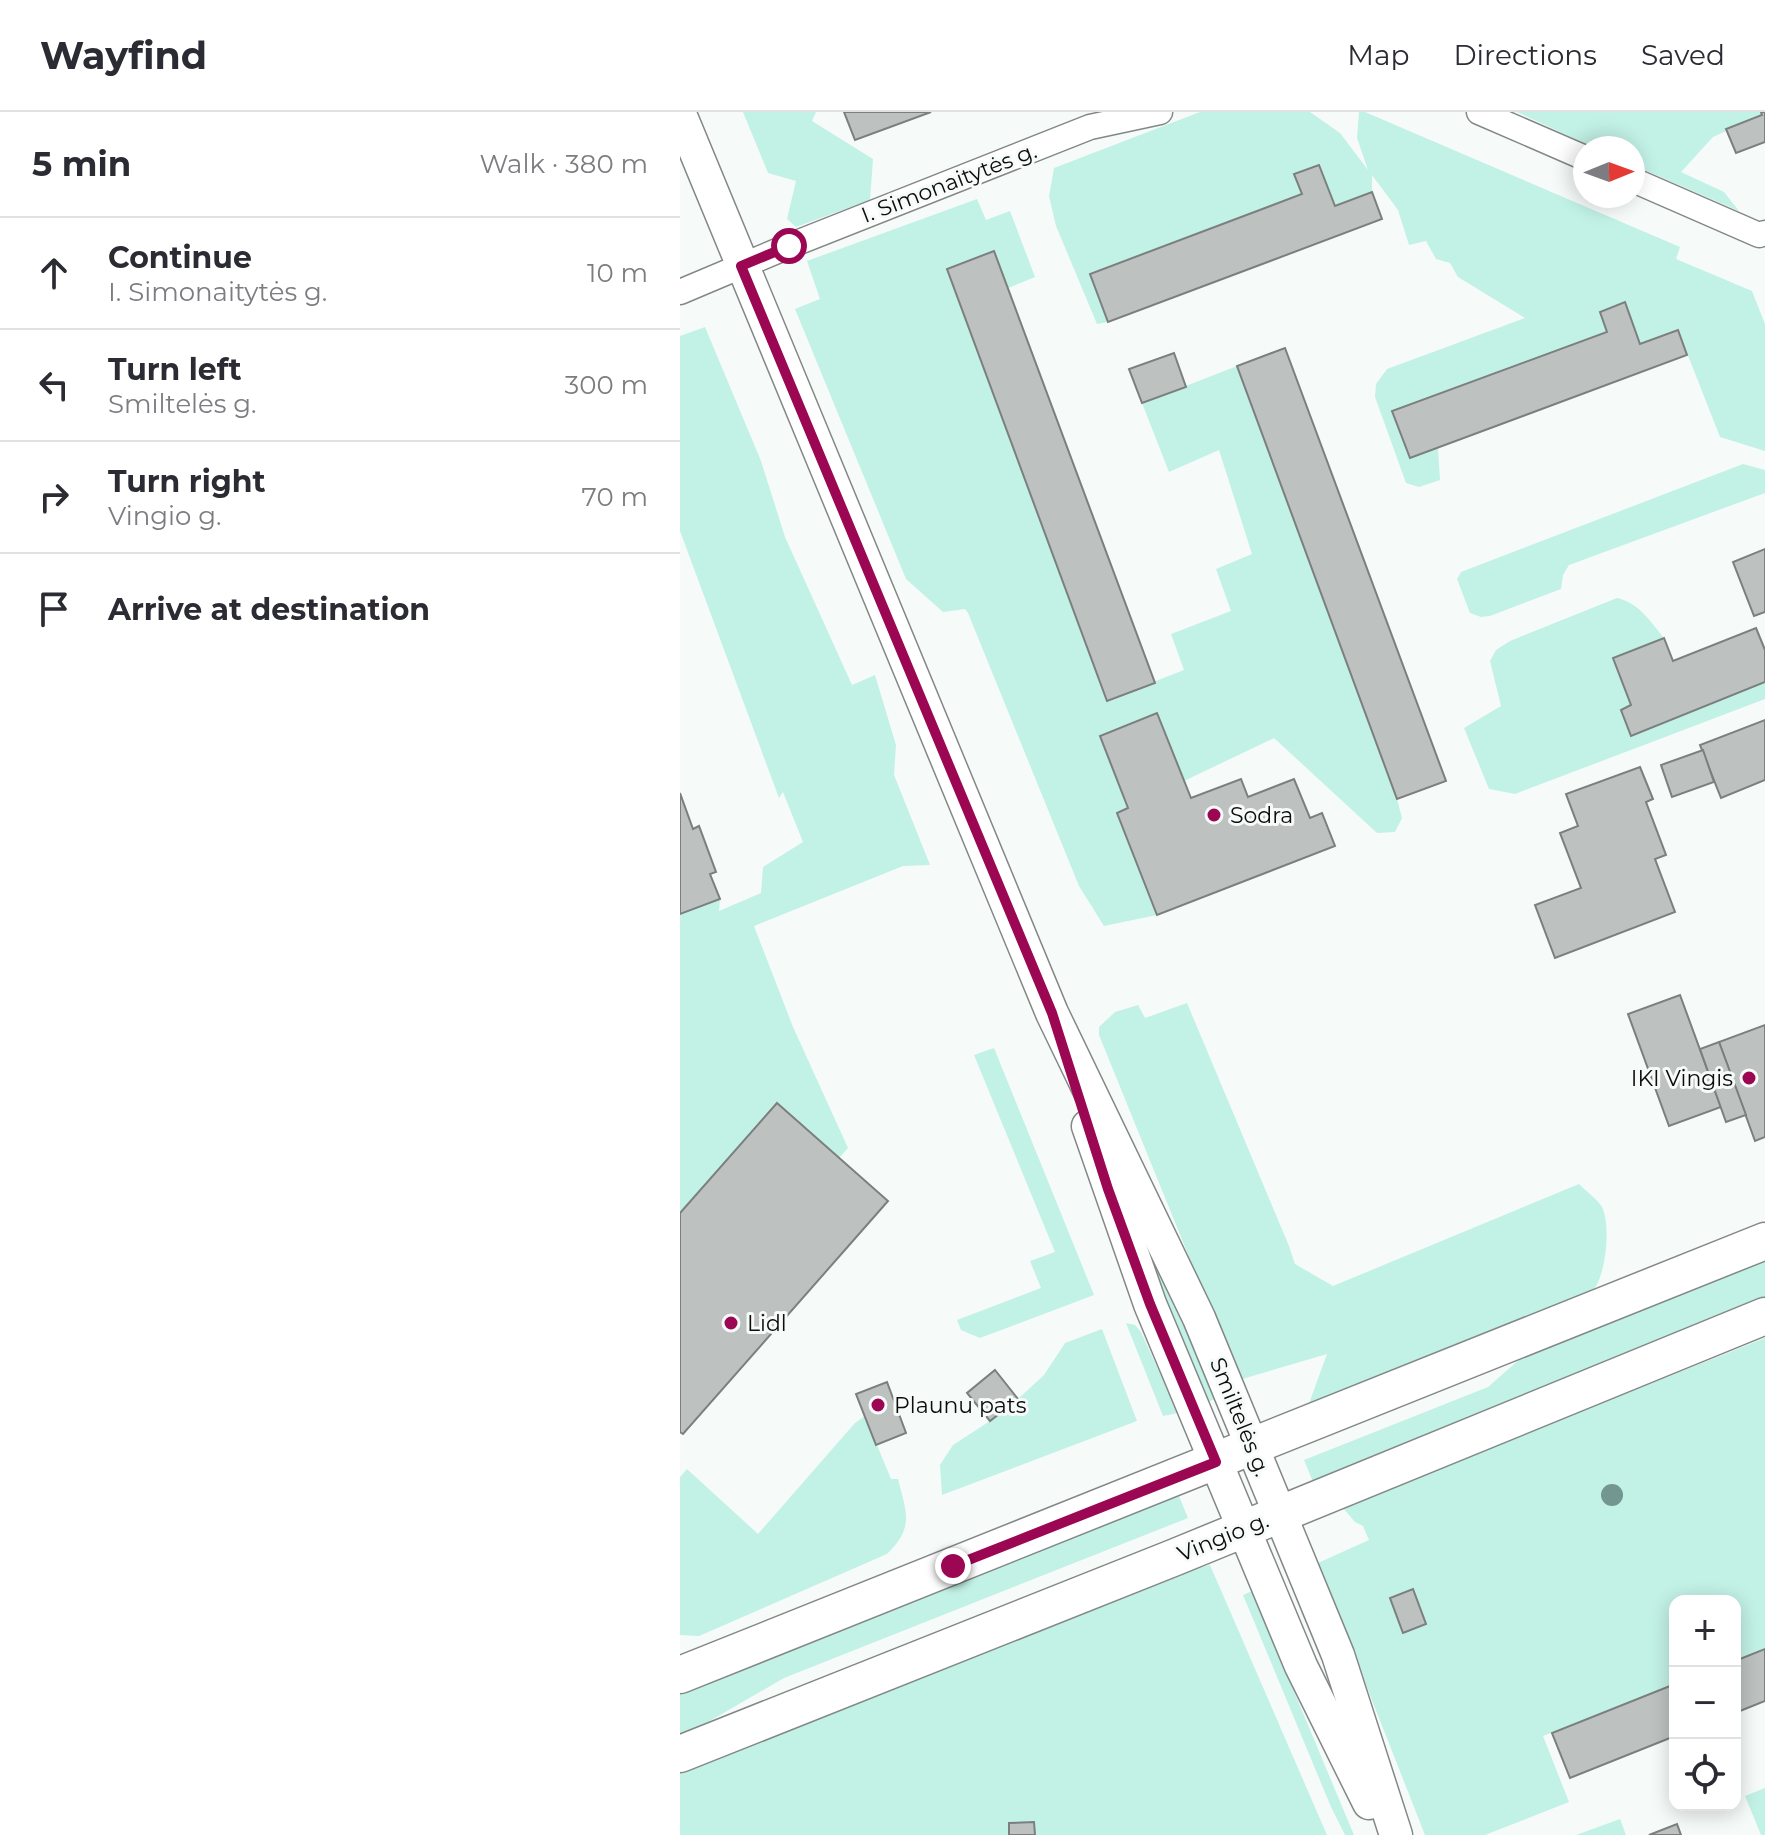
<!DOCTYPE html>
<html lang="en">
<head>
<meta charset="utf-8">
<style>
  body { margin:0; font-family:Montserrat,sans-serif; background:#f2f2f3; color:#2b2b33 }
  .controls { position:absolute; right:24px; bottom:24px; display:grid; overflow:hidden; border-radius:16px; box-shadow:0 4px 20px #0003 }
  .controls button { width:72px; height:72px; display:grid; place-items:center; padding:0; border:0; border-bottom:2px solid #e1e1e2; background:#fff; color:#2b2b33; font:40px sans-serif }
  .compass { position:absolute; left:893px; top:24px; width:72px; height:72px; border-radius:50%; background:#fff; box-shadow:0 4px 20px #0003; rotate:89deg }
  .stop { position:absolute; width:24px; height:24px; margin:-18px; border:6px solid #9c0754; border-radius:50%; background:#fff }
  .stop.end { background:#9c0754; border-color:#fff; box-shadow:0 2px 8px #0008 }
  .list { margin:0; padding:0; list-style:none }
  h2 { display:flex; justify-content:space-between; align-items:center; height:104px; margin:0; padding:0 32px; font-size:34px }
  h2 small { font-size:26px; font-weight:400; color:#7c7c81 }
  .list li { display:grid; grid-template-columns:52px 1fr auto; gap:24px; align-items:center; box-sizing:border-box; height:112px; padding:0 32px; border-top:2px solid #e1e1e2 }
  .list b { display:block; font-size:30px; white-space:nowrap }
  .list p { margin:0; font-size:26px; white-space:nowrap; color:#7c7c81 }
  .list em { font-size:26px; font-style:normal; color:#7c7c81 }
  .icon { flex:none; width:44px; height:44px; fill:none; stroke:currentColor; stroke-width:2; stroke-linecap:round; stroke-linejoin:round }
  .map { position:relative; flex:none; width:1085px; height:1723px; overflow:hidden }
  header { display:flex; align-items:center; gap:48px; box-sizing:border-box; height:112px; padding:0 40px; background:#fff; border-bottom:2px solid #e1e1e2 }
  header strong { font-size:38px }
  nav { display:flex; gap:44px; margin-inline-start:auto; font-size:28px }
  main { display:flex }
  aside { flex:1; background:#fff }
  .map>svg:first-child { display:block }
  .green { fill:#c2f1e6 }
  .building { fill:#bdc2c0; stroke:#7b7f7e; stroke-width:2 }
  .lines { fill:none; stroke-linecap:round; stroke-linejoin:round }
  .minor-casing { stroke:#838887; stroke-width:27 }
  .tertiary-casing { stroke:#838887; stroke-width:35 }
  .secondary-casing { stroke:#838887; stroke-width:39 }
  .minor { stroke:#fff; stroke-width:24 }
  .tertiary { stroke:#fff; stroke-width:32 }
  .secondary { stroke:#fff; stroke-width:36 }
  .tree { fill:#739690 }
  .route { stroke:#9c0754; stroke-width:10 }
  .poi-dot { fill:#9c0754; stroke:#f6fbf9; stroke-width:3 }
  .labels { text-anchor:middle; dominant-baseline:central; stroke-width:6; stroke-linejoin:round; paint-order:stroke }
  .street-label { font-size:22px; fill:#0b0c0c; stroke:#f6fbf9 }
  .poi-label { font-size:22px; fill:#0b0c0c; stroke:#f6fbf9; text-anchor:start }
</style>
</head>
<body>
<header>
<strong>Wayfind</strong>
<nav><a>Map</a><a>Directions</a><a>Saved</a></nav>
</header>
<main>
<aside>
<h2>5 min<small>Walk · 380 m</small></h2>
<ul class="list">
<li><svg class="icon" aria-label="ahead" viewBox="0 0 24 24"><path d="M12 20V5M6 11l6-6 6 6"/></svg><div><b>Continue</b><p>I. Simonaitytės g.</p></div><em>10 m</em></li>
<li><svg class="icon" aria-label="left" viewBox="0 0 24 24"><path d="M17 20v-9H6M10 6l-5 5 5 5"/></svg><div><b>Turn left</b><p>Smiltelės g.</p></div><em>300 m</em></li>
<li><svg class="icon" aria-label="right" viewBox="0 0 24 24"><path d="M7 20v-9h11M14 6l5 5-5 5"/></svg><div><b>Turn right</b><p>Vingio g.</p></div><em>70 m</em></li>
<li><svg class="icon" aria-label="arrive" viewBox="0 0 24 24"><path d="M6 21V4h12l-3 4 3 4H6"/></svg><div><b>Arrive at destination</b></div></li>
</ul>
</aside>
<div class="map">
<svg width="1085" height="1723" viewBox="0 0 1085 1723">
  <rect width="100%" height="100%" fill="#f6fbf9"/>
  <g class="green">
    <polygon points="63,0 136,0 132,9 193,47 190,88 116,115 107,107 116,69 88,61"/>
    <polygon points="520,0 630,0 660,21 688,58 677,26 679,0 685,0 1000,135 996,147 1072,179 1085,212 1085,339 1040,325 998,218 960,232 945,190 920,200 927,220 713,299 730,346 758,336 760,368 739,375 726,371 695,285 696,272 707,257 845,206 778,165 770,151 756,147 746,129 729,133 718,98 692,63 692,80 655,94 639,53 614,62 622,82 410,162 428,210 417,212 376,114 369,84 374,56"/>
    <polygon points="837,0 1081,0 1082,3 1033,25 1001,60 1044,80 1059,99 953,53 953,36 915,36"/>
    <polygon points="297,87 306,108 330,99 355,165 328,176 314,140 267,158 427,588 504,558 491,522 551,499 536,457 572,442 539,338 489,360 462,291 557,254 717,687 722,706 715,720 697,721 594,626 504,669 477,601 420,624 448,696 437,701 477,803 424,814 399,774 288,501 285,497 263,500 226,467 115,197 140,187 127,149"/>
    <polygon points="25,215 81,349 105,425 172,573 195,563 216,633 214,663 250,753 223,754 74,814 113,915 168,1036 159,1046 0,1101 0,802 40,787 39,799 81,781 83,755 123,730 103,680 99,686 0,419 0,224"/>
    <polygon points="1063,352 1085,358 1085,381 889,453 883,463 881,477 810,504 801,505 790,501 777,467 781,460"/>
    <path d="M937 486C959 491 970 509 984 526L933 547 951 593 941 598 951 624 1085 570V587L835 682 809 677 784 616 821 594 810 549 816 538 830 529Z"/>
    <path d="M507 891 609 1134 615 1152 653 1174 899 1072C906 1079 917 1087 922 1095 931 1113 926 1162 914 1177L738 1251 628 1294 647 1242 559 1268 419 923V915L435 900 458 893 465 906Z"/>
    <polygon points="314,936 414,1183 300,1226 281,1218 277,1208 361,1176 350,1149 375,1140 294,943"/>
    <polygon points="444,1071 536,1287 527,1290 441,1072"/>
    <polygon points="1085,1145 1085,1189 633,1370 624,1348 808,1275 841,1246"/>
    <polygon points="446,1211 455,1213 461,1220 498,1301 483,1304"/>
    <polygon points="422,1217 457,1309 262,1383 260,1353 273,1333 310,1309 338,1287 364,1263 385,1231"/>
    <polygon points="1085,1226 1085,1537 1055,1549 1055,1489 995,1489 995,1572 863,1624 889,1690 805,1723 745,1723 638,1451 689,1428 683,1414 675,1410 662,1395"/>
    <path d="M185 1304 211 1367H218C226 1400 235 1415 207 1442L19 1524 0 1523V1365L7 1357 78 1422 175 1311Z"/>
    <polygon points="499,1384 508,1406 104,1566 16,1617 0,1623 0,1582"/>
    <polygon points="530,1453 647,1723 355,1723 353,1710 329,1711 329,1723 0,1723 0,1661 505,1460"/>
    <polygon points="572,1479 674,1723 665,1723 651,1695 563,1483"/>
    <polygon points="1085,1676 1085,1723 1081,1723 1065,1684"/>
    <polygon points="940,1707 946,1723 896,1723"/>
  </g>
  <g class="building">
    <polygon points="164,0 251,0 175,28"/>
    <polygon points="1081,0 1085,0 1085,30 1056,41 1046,17 1082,3"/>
    <polygon points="639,53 655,94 692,80 702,107 428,210 410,162 622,82 614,62"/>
    <polygon points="314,139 475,571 427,589 267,157"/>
    <polygon points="945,190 960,232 998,218 1007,243 730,346 712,299 927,220 920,200"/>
    <polygon points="605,236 766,669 717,687 557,254"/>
    <polygon points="494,241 506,275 462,291 449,257"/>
    <polygon points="1085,437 1085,500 1074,504 1053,450"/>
    <polygon points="1076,516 1085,538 1085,570 951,624 941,598 951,593 933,546 984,526 993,549"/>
    <polygon points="477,601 511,686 561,667 568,685 614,667 630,706 642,701 655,734 477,803 437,701 448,696 420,624"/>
    <polygon points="1085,608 1085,668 1041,686 1020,633"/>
    <polygon points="1023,638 1034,670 992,685 981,653"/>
    <polygon points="960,655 973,687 966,690 986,743 975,747 995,800 875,846 855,793 901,776 880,721 898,714 886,682"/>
    <polygon points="0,681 13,717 19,714 36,760 30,762 40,787 0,802"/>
    <polygon points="1000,883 1041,995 989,1014 948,902"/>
    <polygon points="1085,913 1085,1025 1075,1029 1039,930"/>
    <polygon points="1039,930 1066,1003 1046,1010 1020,937"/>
    <polygon points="97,991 208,1089 3,1322 0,1320 0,1101"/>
    <polygon points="315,1258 338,1287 310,1309 287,1281"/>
    <polygon points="207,1270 226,1321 196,1333 176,1282"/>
    <polygon points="733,1477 746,1512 723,1521 710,1486"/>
    <polygon points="1085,1537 1085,1589 1055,1601 1055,1549"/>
    <polygon points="995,1572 995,1624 890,1666 872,1621"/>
    <polygon points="354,1710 355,1723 329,1723 329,1711"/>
    <polygon points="997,1712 1001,1723 969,1723"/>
  </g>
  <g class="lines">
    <g class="minor-casing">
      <g id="minor">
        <polyline points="799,0 905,46"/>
        <polyline points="953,68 1079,123 1085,121"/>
        <polyline points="0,180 109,134 410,15 480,0"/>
      </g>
    </g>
    <g class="tertiary-casing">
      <g id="tertiary">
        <polyline points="0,2 372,901 519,1206 658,1543 716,1723"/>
        <polyline points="408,1014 470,1192 621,1554 689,1691"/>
      </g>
    </g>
    <g class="secondary-casing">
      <g id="secondary">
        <polyline points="0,1563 1085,1129"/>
        <polyline points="0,1642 493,1446 1085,1204"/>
      </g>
    </g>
    <use href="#minor" class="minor"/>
    <use href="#tertiary" class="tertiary"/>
    <use href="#secondary" class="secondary"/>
  </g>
  <circle class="tree" cx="932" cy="1383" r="11"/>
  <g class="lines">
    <polyline class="route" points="109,134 61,154 372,901 428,1077 470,1192 536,1350 273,1454"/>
  </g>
  <g class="poi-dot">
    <circle cx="534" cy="703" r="8"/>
    <circle cx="1069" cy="966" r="8"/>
    <circle cx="51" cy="1211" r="8"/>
    <circle cx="198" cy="1293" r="8"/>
  </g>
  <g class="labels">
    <g class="street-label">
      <text transform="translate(269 71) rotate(-21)">I. Simonaitytės g.</text>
      <text transform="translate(560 1305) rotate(68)">Smiltelės g.</text>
      <text transform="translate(543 1425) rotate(-22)">Vingio g.</text>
    </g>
    <g class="poi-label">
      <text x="550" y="703">Sodra</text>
      <text x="1053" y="966" text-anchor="end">IKI Vingis</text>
      <text x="67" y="1211">Lidl</text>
      <text x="214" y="1293">Plaunu pats</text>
    </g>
  </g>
</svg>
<div class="controls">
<button>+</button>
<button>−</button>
<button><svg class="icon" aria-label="locate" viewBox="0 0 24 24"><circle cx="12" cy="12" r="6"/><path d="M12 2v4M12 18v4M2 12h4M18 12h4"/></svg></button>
</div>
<svg class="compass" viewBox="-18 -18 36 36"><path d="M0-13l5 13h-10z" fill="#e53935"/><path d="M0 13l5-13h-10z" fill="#7c7c81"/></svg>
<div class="stop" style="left:109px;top:134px"></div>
<div class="stop end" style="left:273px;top:1454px"></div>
</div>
</main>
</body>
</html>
